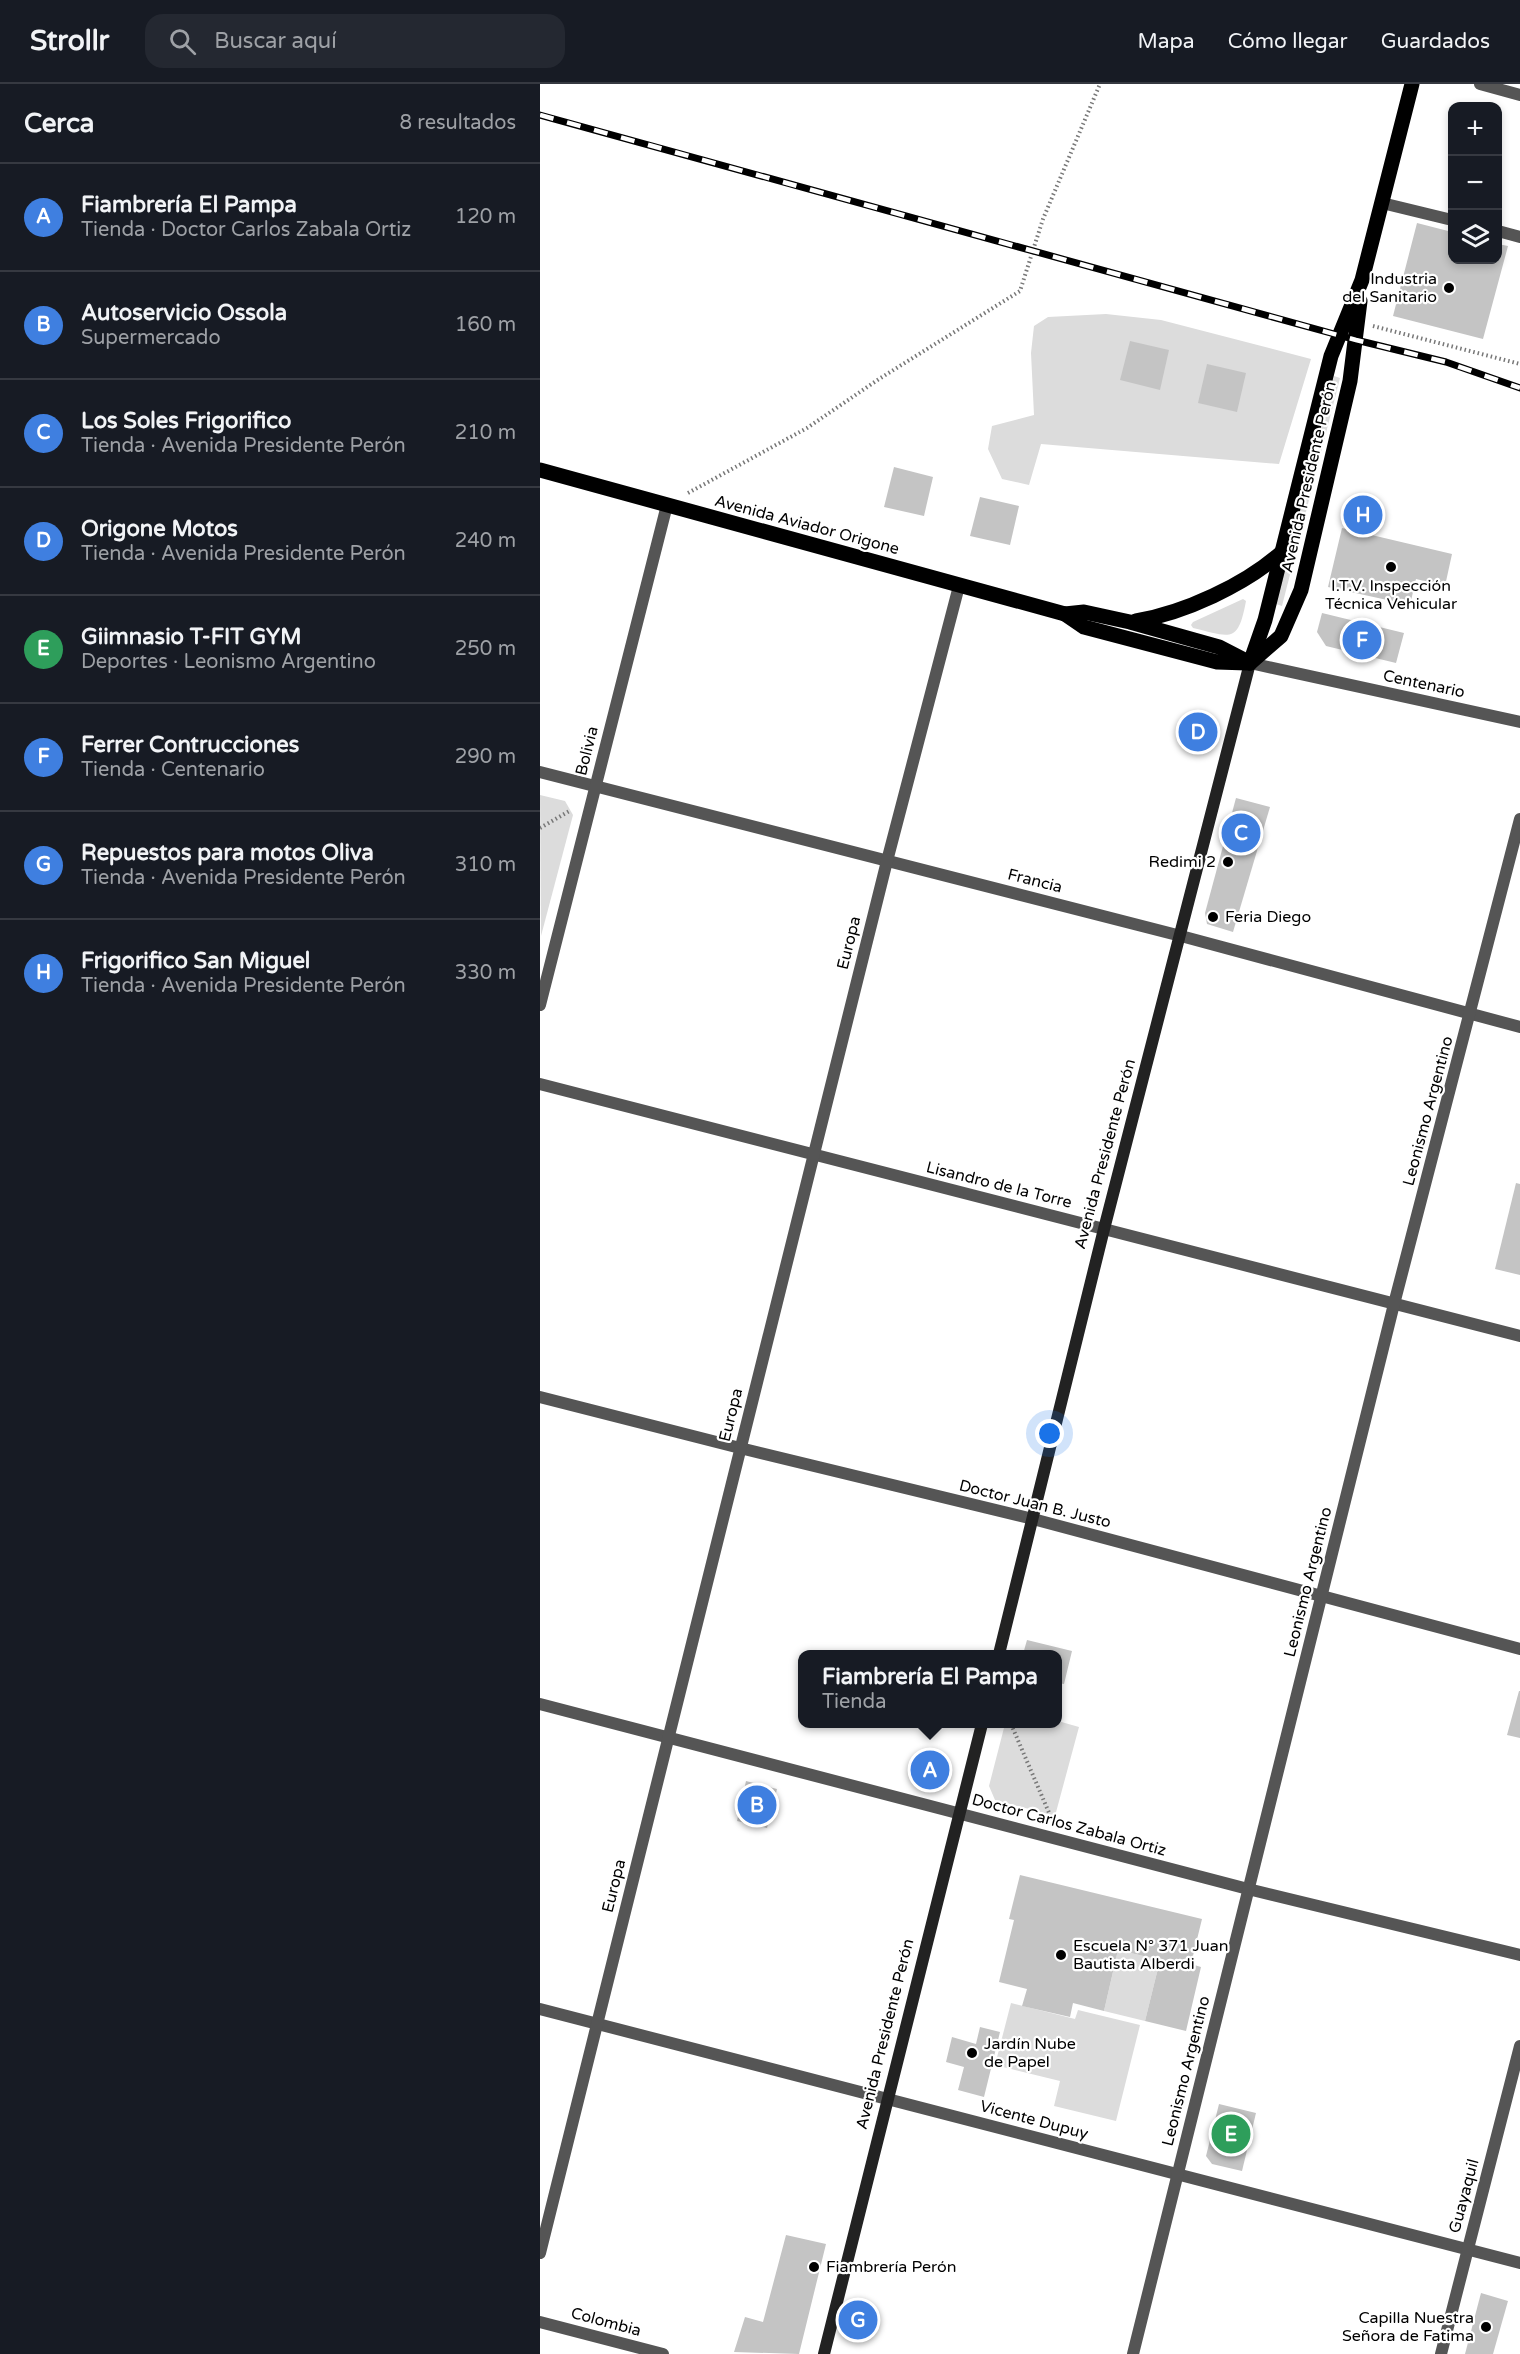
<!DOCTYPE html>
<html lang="es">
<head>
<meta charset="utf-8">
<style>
  body { margin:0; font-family:"Varela Round",sans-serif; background:#242831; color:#f1f3f6 }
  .controls { position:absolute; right:18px; top:18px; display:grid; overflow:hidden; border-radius:12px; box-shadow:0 3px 9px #0003 }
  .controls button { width:54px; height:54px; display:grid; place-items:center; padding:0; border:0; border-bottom:2px solid #363941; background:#171b24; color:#f1f3f6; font:30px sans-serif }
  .you { position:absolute; left:510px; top:1350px; width:21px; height:21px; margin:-15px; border:4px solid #fff; border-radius:50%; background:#1a73e8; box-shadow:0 0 0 9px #1a73e833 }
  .badge { display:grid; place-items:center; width:39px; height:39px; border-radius:50%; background:#858687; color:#fff; font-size:20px; font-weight:700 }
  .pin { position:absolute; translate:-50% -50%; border:3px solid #fff; box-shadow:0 2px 6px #0006 }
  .popup { position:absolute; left:258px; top:1566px; width:264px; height:78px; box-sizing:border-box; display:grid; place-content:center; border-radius:12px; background:#171b24; filter:drop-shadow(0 2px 4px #0005); font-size:20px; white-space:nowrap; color:#9ea1a6 }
  .popup b { font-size:22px; color:#f1f3f6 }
  .popup::after { content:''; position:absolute; left:50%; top:100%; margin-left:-12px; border:12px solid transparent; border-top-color:#171b24 }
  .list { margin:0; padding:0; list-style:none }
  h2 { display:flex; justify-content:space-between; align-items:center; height:78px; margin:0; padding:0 24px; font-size:26px }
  h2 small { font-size:20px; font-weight:400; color:#9ea1a6 }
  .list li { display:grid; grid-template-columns:39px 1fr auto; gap:18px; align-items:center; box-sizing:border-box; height:108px; padding:0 24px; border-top:2px solid #363941 }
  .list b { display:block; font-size:22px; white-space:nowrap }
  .list p { margin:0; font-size:20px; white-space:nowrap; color:#9ea1a6 }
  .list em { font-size:20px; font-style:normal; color:#9ea1a6 }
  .icon { flex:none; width:33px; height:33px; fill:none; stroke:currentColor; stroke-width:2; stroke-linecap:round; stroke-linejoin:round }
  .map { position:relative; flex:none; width:980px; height:2270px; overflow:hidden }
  header { display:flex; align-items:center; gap:36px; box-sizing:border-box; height:84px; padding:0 30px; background:#171b24; border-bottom:2px solid #363941 }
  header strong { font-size:28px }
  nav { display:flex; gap:33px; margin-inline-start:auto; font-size:21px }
  .search { width:420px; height:54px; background:#242831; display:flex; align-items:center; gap:15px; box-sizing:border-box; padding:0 21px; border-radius:18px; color:#9ea1a6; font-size:22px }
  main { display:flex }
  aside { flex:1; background:#171b24 }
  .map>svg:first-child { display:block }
  .green { fill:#dcdcdc }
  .building { fill:#c4c4c4 }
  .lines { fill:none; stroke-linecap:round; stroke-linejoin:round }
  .path { stroke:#777; stroke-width:4; stroke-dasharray:1.5 3; stroke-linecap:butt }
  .lane { stroke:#555; stroke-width:12 }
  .street { stroke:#555; stroke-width:12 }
  .secondary { stroke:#222; stroke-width:12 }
  .primary { stroke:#000; stroke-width:15 }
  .rail-casing { stroke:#000; stroke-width:7 }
  .rail { stroke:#fff; stroke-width:4.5; stroke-dasharray:14; stroke-linecap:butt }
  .poi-dot { fill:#000; stroke:#fff; stroke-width:2 }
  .labels { text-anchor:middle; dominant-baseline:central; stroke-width:4.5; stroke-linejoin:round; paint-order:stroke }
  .poi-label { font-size:16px; fill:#000; stroke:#fff; text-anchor:start }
  .street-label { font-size:16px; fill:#000; stroke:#fff }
</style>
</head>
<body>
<header>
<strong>Strollr</strong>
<div class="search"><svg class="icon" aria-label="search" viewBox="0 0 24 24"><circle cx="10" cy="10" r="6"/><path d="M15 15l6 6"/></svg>Buscar aquí</div>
<nav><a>Mapa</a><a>Cómo llegar</a><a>Guardados</a></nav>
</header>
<main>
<aside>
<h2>Cerca<small>8 resultados</small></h2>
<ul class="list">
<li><span class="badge" style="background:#3f7fe0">A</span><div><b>Fiambrería El Pampa</b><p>Tienda · Doctor Carlos Zabala Ortiz</p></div><em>120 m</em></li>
<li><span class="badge" style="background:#3f7fe0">B</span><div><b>Autoservicio Ossola</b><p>Supermercado</p></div><em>160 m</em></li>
<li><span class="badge" style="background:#3f7fe0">C</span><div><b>Los Soles Frigorifico</b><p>Tienda · Avenida Presidente Perón</p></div><em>210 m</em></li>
<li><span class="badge" style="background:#3f7fe0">D</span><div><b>Origone Motos</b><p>Tienda · Avenida Presidente Perón</p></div><em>240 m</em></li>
<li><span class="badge" style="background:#2e9e5b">E</span><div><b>Giimnasio T-FIT GYM</b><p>Deportes · Leonismo Argentino</p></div><em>250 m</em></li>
<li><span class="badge" style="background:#3f7fe0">F</span><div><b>Ferrer Contrucciones</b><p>Tienda · Centenario</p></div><em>290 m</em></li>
<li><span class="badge" style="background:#3f7fe0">G</span><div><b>Repuestos para motos Oliva</b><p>Tienda · Avenida Presidente Perón</p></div><em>310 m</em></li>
<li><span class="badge" style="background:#3f7fe0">H</span><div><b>Frigorifico San Miguel</b><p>Tienda · Avenida Presidente Perón</p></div><em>330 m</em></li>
</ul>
</aside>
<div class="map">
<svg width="980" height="2270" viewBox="0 0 980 2270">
  <rect width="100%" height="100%" fill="#fff"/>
  <g class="green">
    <polygon points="566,230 621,236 771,275 739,380 501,360 489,401 462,395 448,365 452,342 494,331 491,269 494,242 508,233"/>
    <polygon points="794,292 800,294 742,522 736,520"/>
    <path d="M703 515 706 517C698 560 691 553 653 544L651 541 653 538Z"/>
    <polygon points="0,711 25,717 33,731 1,852"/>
    <polygon points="518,1637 539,1643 515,1732 455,1716 449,1702 465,1640 518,1640"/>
    <polygon points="578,1866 620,1876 605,1937 564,1927"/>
    <polygon points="471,1919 535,1935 538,1926 600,1941 576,2037 514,2022 520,1997 455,1981"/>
  </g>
  <g class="building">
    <polygon points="877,139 912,148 912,176 958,176 958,160 968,162 943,255 853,232"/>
    <polygon points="590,257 629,266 620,306 580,296"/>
    <polygon points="667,280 706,289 697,328 658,319"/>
    <polygon points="354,383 393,393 384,432 344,423"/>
    <polygon points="440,413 479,422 470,461 430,452"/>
    <polygon points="802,444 912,470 905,502 876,495 870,521 788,503"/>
    <polygon points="782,529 864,549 856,579 786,562 777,548"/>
    <polygon points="696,714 730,723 693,848 667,840 665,829"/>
    <polygon points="976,1099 980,1100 980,1191 955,1185"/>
    <polygon points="487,1556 532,1567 524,1600 518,1599 518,1570 483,1570"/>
    <polygon points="979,1607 980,1607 980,1654 967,1651"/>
    <polygon points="206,1697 237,1705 227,1744 197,1737"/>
    <polygon points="480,1791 662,1835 651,1880 661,1883 646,1947 605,1937 620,1876 578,1866 564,1927 533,1919 530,1933 482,1922 487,1905 459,1898 474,1836 469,1835"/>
    <polygon points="440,1943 460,1948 444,2013 418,2006 424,1983 406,1978 412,1953 436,1960"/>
    <polygon points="679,2020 716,2029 702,2087 672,2080 666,2072"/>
    <polygon points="246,2151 286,2160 259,2270 194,2268 205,2233 223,2238"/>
    <polygon points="941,2209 968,2217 953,2270 925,2270"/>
  </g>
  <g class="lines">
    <g class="path">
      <polyline points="833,242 980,280"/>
      <polyline points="148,409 267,344 339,295 480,207 503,135 560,0"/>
      <polyline points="0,744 31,726"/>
      <polyline points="471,1640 510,1731"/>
    </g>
    <g class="lane">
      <polyline points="842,119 912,136"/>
      <polyline points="958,147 980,153"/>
    </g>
    <g class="street">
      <polyline points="940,0 980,11"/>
      <polyline points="710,579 980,638"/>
      <polyline points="0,688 641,852 980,943"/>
      <polyline points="0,921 127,421"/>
      <polyline points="0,1000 980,1252"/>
      <polyline points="0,1313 200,1364 493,1435 980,1565"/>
      <polyline points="0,1620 708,1805 980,1871"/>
      <polyline points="0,1925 980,2179"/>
      <polyline points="0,2169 347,777 419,502"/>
      <polyline points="0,2238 123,2270"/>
      <polyline points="593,2270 854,1220 980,735"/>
      <polyline points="901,2270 980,1962"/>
    </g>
    <g class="secondary">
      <polyline points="459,1570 564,1145 710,579"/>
      <polyline points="284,2270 442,1640"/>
    </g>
    <g class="primary">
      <polyline points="0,386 525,530 544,528 590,538 679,563 710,579"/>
      <polyline points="525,530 544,543 677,578 707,579"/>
      <path d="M596 537C644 529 705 501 742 468"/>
      <polyline points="710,579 725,536 791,272 822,196 872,0"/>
      <polyline points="710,579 741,552 761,506 810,297 820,217"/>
    </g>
    <g class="rail-casing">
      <polyline id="rail" points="0,31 816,256 906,278 980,304"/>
    </g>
    <use href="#rail" class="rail"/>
  </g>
  <g class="poi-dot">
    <circle cx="909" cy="204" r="6"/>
    <circle cx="851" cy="483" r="6"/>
    <circle cx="688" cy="778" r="6"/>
    <circle cx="673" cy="833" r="6"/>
    <circle cx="521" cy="1871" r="6"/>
    <circle cx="432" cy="1969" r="6"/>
    <circle cx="274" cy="2183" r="6"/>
    <circle cx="946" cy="2243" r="6"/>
  </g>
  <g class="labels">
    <g class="poi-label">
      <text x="897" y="195" text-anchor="end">Industria<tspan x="897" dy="18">del Sanitario</tspan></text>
      <text x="851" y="502" text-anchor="middle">I.T.V. Inspección<tspan x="851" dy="18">Técnica Vehicular</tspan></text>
      <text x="676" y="778" text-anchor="end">Redimi 2</text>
      <text x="685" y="833">Feria Diego</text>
      <text x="533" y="1862">Escuela N° 371 Juan<tspan x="533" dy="18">Bautista Alberdi</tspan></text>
      <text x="444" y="1960">Jardín Nube<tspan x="444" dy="18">de Papel</tspan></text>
      <text x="286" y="2183">Fiambrería Perón</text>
      <text x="934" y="2234" text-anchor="end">Capilla Nuestra<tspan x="934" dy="18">Señora de Fatima</tspan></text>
    </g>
    <g class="street-label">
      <text transform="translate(769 393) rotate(-77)">Avenida Presidente Perón</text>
      <text transform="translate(267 441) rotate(15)">Avenida Aviador Origone</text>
      <text transform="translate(884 600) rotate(12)">Centenario</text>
      <text transform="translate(47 667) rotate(-76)">Bolivia</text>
      <text transform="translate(495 797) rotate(14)">Francia</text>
      <text transform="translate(309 859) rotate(-76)">Europa</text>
      <text transform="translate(888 1027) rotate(-75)">Leonismo Argentino</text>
      <text transform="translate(565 1070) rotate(-75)">Avenida Presidente Perón</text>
      <text transform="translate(459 1101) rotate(14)">Lisandro de la Torre</text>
      <text transform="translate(191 1331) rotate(-76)">Europa</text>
      <text transform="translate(495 1420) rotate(14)">Doctor Juan B. Justo</text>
      <text transform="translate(768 1498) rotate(-76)">Leonismo Argentino</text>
      <text transform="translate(529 1741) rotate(15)">Doctor Carlos Zabala Ortiz</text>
      <text transform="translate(74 1802) rotate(-76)">Europa</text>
      <text transform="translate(345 1950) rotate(-76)">Avenida Presidente Perón</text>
      <text transform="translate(646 1987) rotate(-76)">Leonismo Argentino</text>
      <text transform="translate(494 2036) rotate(15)">Vicente Dupuy</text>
      <text transform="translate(924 2112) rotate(-75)">Guayaquil</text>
      <text transform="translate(66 2238) rotate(15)">Colombia</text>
    </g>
  </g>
</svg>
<div class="controls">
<button>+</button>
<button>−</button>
<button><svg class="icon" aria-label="layers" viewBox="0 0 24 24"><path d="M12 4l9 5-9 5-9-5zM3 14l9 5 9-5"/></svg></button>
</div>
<div class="you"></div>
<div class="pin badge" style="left:390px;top:1686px;background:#3f7fe0">A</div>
<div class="popup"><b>Fiambrería El Pampa</b>Tienda</div>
<div class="pin badge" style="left:217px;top:1721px;background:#3f7fe0">B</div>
<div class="pin badge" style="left:701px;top:749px;background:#3f7fe0">C</div>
<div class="pin badge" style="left:658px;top:648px;background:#3f7fe0">D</div>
<div class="pin badge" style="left:691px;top:2050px;background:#2e9e5b">E</div>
<div class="pin badge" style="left:822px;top:556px;background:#3f7fe0">F</div>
<div class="pin badge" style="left:318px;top:2236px;background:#3f7fe0">G</div>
<div class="pin badge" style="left:823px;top:431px;background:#3f7fe0">H</div>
</div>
</main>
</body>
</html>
